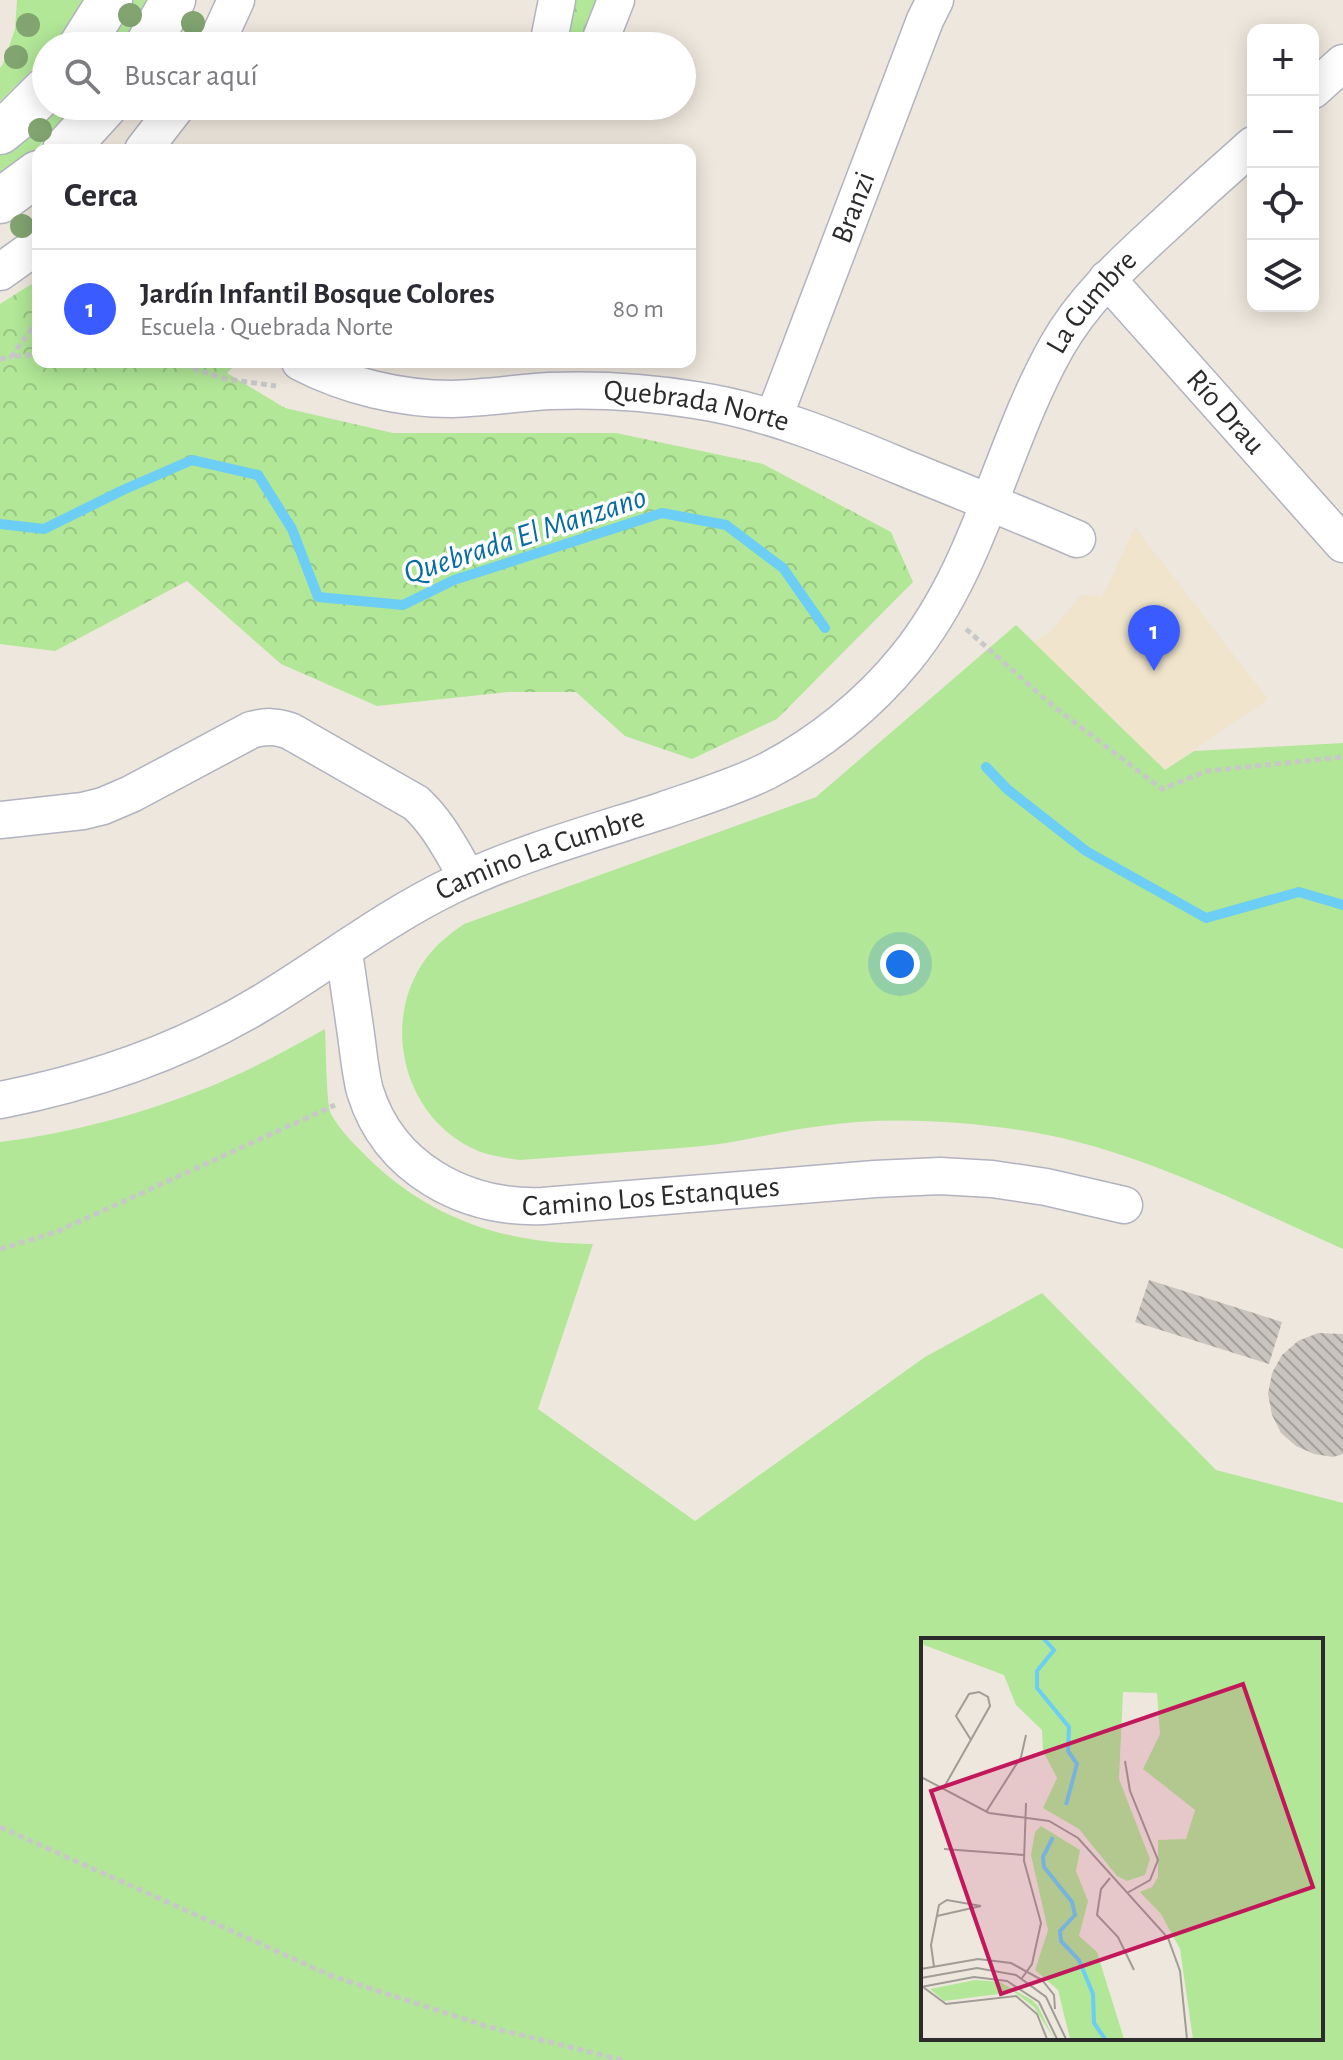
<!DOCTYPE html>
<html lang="es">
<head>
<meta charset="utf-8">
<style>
  body { margin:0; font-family:"Alegreya Sans",sans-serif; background:#f7f7f7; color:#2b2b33 }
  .controls { position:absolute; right:24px; top:24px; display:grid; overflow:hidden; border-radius:16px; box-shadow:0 4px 20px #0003 }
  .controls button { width:72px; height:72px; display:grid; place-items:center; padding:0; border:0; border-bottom:2px solid #e1e1e2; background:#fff; color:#2b2b33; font:40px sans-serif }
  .you { position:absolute; left:900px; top:964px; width:28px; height:28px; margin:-20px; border:6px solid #fff; border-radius:50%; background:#1a73e8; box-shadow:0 0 0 12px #1a73e833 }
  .badge { display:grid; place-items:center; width:52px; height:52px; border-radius:50%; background:#395bff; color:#fff; font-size:26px; font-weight:700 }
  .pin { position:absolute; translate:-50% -66px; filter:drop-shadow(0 2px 4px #0008) }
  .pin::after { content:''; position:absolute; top:42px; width:28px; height:24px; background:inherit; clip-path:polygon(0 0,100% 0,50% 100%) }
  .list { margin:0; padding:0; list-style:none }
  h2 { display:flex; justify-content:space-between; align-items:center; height:104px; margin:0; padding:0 32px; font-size:34px }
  h2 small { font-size:26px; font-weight:400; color:#7c7c81 }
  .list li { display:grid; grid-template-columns:52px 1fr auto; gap:24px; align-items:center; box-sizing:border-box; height:120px; padding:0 32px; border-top:2px solid #e1e1e2 }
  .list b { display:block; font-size:30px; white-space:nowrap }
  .list p { margin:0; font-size:26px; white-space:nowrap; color:#7c7c81 }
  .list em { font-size:26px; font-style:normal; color:#7c7c81 }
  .icon { flex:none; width:44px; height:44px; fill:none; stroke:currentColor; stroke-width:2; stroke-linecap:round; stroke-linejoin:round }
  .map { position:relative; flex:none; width:1343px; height:2060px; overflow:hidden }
  .search { position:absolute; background:#fff; box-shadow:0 4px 20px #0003; left:32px; top:32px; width:664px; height:88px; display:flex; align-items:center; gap:20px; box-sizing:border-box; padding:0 28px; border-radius:44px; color:#7c7c81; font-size:30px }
  .panel { position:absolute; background:#fff; box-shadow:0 4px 20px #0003; left:32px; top:144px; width:664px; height:224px; border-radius:16px }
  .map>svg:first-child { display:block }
  .education { fill:#f0e5cc }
  .grass { fill:#b1e797; fill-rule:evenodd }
  .forest { fill:url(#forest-crowns) }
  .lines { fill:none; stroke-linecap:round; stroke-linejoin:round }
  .stream { stroke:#6ccef4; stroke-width:10 }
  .building { fill:url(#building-back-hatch) }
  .street-casing { stroke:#b1b3c0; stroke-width:39 }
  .secondary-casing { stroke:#b1b3c0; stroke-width:47 }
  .path { stroke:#c8c8c8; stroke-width:5; stroke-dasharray:6 4; stroke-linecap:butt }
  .street { stroke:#fff; stroke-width:36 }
  .secondary { stroke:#fff; stroke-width:44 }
  .tree { fill:#81a470 }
  .labels { text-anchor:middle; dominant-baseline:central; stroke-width:7; stroke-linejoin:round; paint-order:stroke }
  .street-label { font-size:30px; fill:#2b2b2b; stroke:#fff }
  .water-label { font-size:32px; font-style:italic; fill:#076ca3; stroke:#fff }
  .inset-river { fill:none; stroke:#6ccef4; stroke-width:4 }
  .inset-road { fill:none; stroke:#a09c96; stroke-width:2 }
  .view { fill:#c2185b; fill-opacity:0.15; stroke:#c2185b; stroke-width:4 }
  .inset-edge { fill:none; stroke:#2b2b2b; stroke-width:4 }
</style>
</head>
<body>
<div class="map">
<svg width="1343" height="2060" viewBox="0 0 1343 2060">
  <defs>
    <pattern id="forest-crowns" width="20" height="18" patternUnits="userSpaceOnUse" patternTransform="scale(2)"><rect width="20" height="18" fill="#b1e797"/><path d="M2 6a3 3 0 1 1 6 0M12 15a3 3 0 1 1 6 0" fill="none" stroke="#98c682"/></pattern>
    <pattern id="building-back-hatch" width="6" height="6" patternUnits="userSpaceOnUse" patternTransform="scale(2)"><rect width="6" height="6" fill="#c9c4bd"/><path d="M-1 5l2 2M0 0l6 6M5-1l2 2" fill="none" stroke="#a39f9a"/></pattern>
  </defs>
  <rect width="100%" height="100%" fill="#eee7dd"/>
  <polygon class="education" points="1135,527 1268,699 1165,770 1032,643 1050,632 1082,594 1102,597"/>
  <g class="grass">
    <polygon points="17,0 85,0 73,21 52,46 46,46 46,53 28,74 0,101 0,68 3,64 15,29"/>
    <polygon points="129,0 150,0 127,46 100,46"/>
    <polygon points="49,106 77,106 66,120 0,183 0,152"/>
    <path d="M1016 625 1165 770 1194 751 1343 743V1249C1242 1204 1141 1151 1032 1132 963 1121 890 1116 821 1126 786 1130 753 1139 719 1144 697 1147 675 1148 653 1150 609 1153 564 1157 520 1160 506 1158 491 1156 478 1151 403 1119 379 1021 427 957 438 943 451 933 464 924L816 797Z"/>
    <path d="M325 1029C326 1044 326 1104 331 1114 339 1129 354 1144 366 1156 429 1219 506 1244 593 1244L538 1409 695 1521 925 1357 1042 1293 1216 1470 1343 1503V2060H0V1142C72 1133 142 1114 209 1087 249 1071 287 1050 325 1029ZM1321 1640V2038H923V1640Z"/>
  </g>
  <g class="forest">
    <polygon points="568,0 602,0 585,42 578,46 566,46"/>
    <polygon points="38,280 38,362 233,362 236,364 227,373 285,408 393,433 616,433 763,464 891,532 913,582 777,719 692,759 625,736 576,692 508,692 377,706 281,664 187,581 55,651 0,644 0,304"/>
  </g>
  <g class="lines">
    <g class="stream">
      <polyline points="0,524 44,529 123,490 192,460 258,475 292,529 318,597 403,605 454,580 662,513 726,525 783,568 825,628"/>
      <polyline points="986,767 1007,789 1086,851 1206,918 1299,892 1343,905"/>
    </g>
  </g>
  <g class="building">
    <polygon points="1149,1280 1282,1322 1269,1364 1135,1322"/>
    <polygon points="1318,1333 1343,1334 1343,1454 1333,1457 1314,1454 1296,1446 1281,1433 1272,1415 1268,1394 1272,1373 1282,1355 1298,1341"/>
  </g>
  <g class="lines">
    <g class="street-casing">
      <g id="street">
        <polyline points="215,46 236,0"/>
        <polyline points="552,46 550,35 557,0"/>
        <polyline points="598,46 616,0"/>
        <polyline points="1313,90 1343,63"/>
        <polyline points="143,150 177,106"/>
        <polyline points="0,272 38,245"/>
        <path id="s1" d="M1107 279 1343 544"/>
        <path id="s2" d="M300 362C346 386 401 399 452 399 485 398 517 393 549 391 598 389 647 392 695 400 768 411 835 439 902 467 961 491 1019 514 1077 539"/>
        <path id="s3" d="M774 417 925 20 935 0"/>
        <path d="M0 820 83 811 103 806 131 794 251 730C266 726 275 726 290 731L416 803C439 824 452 852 468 878"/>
        <path id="s4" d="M344 951C348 982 353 1012 357 1042 359 1058 361 1076 365 1091 389 1169 465 1209 543 1206L875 1179 940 1176 992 1179 1046 1187 1124 1205"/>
        <path id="s5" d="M0 1100C93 1082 181 1052 263 1002 326 964 386 917 453 885 520 853 593 833 664 810 698 798 732 788 765 772 818 745 868 705 906 658 981 566 1000 447 1057 346 1082 302 1118 268 1155 234 1187 204 1220 174 1253 145"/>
      </g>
    </g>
    <g class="secondary-casing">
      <g id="secondary">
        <polyline points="81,46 110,0"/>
        <polyline points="147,46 173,0"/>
        <polyline points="0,132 16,119 46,89"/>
        <polyline points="65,150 105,106"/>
        <polyline points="0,201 38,173"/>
      </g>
    </g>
    <g class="path">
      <polyline points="38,320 11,357 38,354"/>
      <polyline points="0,359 11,357"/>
      <polyline points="174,362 226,379 276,386"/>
      <polyline points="966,629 1053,706 1162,789 1207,771 1343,757"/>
      <polyline points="0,1249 56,1232 335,1105"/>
      <polyline points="0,1827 332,1976 489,2027 622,2060"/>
    </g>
    <use href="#street" class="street"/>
    <use href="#secondary" class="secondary"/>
  </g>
  <g class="tree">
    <circle cx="130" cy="15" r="12"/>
    <circle cx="193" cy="23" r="12"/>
    <circle cx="28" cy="25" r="12"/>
    <circle cx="16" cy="57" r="12"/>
    <circle cx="40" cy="130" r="12"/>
    <circle cx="22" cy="226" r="12"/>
  </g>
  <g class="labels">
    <g class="street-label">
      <text stroke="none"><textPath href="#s3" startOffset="224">Branzi</textPath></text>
      <text stroke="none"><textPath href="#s5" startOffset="1424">La Cumbre</textPath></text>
      <text stroke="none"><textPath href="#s2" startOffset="404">Quebrada Norte</textPath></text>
      <text stroke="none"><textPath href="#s1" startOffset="178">Río Drau</textPath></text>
      <text stroke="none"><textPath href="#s5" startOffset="598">Camino La Cumbre</textPath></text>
      <text stroke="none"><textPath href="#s4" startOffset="478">Camino Los Estanques</textPath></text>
    </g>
    <g class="water-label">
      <text transform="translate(525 535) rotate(-18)">Quebrada El Manzano</text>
    </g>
  </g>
  <g transform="translate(921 1638)">
    <rect width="402" height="402" fill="#eee7dd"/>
    <path d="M0 1H402V401H272L259 311 240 276 219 254 231 249 237 239V202L265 201 274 172 222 131 239 96 236 55 202 54 198 141 229 221 224 237 206 243 196 238 158 191 122 170 136 140 122 113 121 92 95 67 83 37 3 7ZM54 342 79 344 111 362 117 368 133 401 113 369 93 354 23 363 9 351Z" fill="#b1e797"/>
    <path d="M120 188 159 212 155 233 167 263 158 298 176 314 203 401H149L137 352 114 332 127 292 110 217 114 194Z" fill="#b1e797"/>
    <path class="inset-river" d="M123 1 133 12 116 33V50L148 89 147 113 156 126 145 167M132 199 122 219 123 229 151 264 154 277 139 293 140 303 158 322 172 356 173 385 184 401"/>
    <path class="inset-road" d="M204 123 209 153 237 222 229 242 206 255M0 139 68 175 128 183 157 200 247 300 259 333 266 401M22 151 69 68 67 59 58 54 48 56 35 78 50 102M65 174 100 119 105 97M23 211 103 217M189 240 180 251 176 277 197 299 213 332M16 278 60 268M13 329 10 307 18 267 26 262 60 268M0 331 57 321 90 325 121 342 133 357 134 371M0 340 56 330 95 337 125 359 145 401M101 340 111 326 120 285 103 223 105 165M0 349 53 339 86 343 118 364 136 401M2 349 25 366 95 358 116 376 126 401"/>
    <path class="view" d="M322 46 392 249 80 356 10 153Z"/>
    <rect width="402" height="402" class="inset-edge"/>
  </g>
</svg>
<div class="controls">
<button>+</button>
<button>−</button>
<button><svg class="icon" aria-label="locate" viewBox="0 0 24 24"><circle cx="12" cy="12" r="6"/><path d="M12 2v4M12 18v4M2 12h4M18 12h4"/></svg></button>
<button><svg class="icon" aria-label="layers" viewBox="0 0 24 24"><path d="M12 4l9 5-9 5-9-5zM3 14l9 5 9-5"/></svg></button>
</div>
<div class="you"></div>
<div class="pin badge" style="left:1154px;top:671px">1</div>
<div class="search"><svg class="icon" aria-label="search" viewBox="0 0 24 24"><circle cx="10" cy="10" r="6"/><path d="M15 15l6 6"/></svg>Buscar aquí</div>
<section class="panel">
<h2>Cerca<small></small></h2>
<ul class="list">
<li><span class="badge">1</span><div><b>Jardín Infantil Bosque Colores</b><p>Escuela · Quebrada Norte</p></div><em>80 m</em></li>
</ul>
</section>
</div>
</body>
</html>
